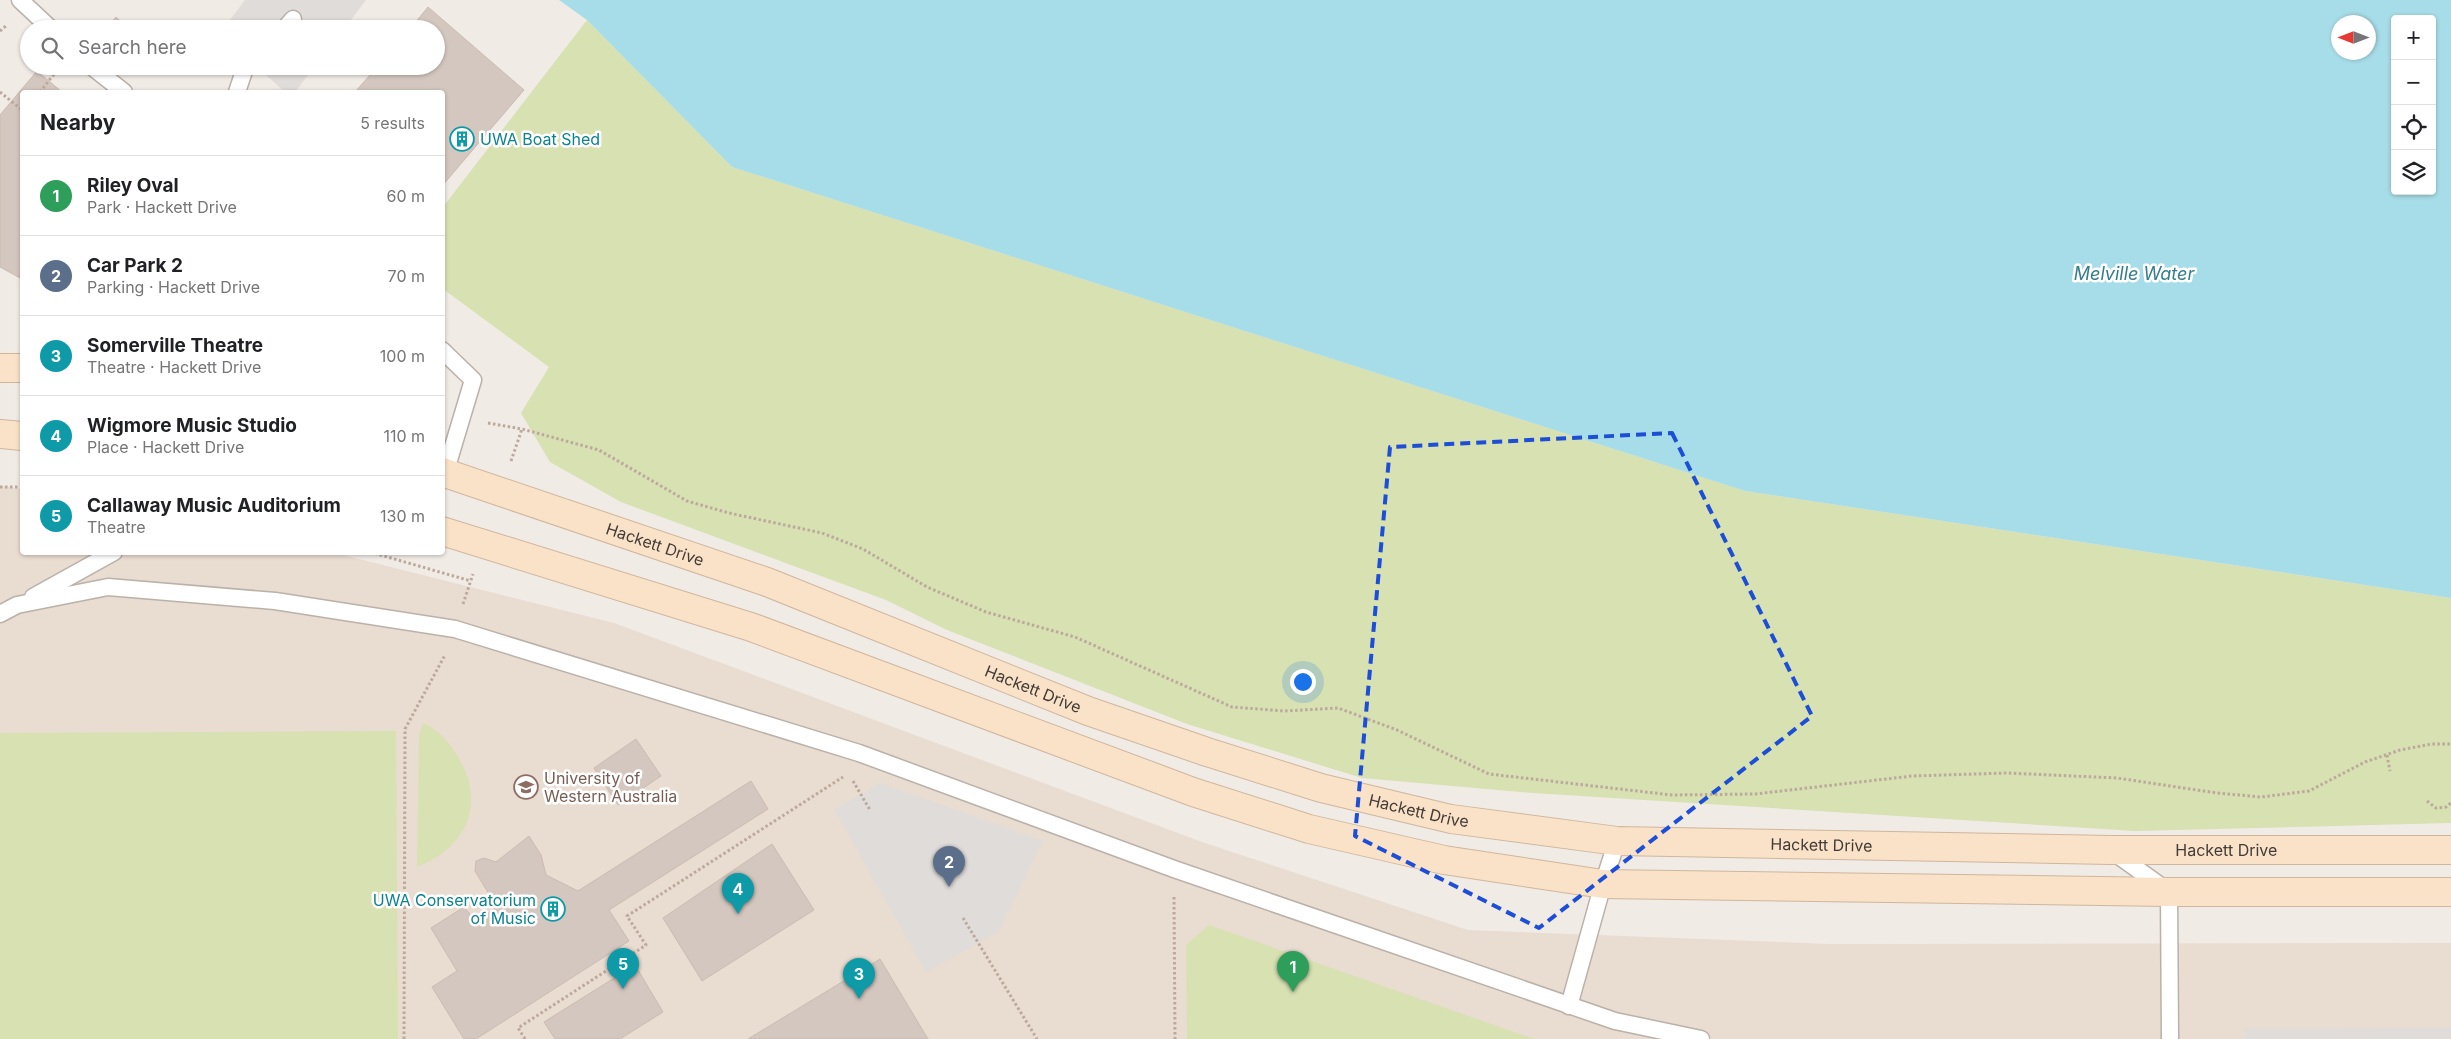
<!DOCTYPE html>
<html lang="en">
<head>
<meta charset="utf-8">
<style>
  body { margin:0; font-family:Inter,sans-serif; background:#f2f2f2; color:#202124 }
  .controls { position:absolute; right:15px; top:15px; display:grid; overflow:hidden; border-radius:5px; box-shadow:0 1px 4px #0004 }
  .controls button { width:45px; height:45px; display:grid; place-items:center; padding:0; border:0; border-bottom:1px solid #e0e0e0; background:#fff; color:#202124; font:25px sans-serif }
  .compass { position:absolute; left:2331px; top:15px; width:45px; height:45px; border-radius:50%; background:#fff; box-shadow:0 1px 4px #0004; rotate:270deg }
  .you { position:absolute; left:1302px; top:681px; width:18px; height:18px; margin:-12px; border:4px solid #fff; border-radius:50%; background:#1a73e8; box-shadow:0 0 0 8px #1a73e833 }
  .badge { display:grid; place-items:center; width:32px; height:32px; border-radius:50%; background:#7c3aed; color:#fff; font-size:16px; font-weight:700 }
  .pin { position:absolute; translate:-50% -41px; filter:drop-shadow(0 1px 2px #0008) }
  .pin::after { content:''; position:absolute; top:26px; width:18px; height:15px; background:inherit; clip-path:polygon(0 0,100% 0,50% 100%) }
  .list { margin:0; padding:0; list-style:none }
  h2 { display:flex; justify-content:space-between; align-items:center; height:65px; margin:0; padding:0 20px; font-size:21px }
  h2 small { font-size:16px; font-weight:400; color:#757577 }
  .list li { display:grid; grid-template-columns:32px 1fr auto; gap:15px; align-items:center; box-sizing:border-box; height:80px; padding:0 20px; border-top:1px solid #e0e0e0 }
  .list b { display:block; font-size:19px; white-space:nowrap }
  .list p { margin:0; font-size:16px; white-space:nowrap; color:#757577 }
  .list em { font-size:16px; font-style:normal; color:#757577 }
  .icon { flex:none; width:28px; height:28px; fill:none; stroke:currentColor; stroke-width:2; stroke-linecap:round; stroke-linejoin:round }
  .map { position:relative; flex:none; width:2451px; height:1039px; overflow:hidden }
  .search { position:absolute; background:#fff; box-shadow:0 1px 4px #0004; left:20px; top:20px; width:425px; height:55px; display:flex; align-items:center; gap:12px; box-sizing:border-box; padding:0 18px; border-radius:28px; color:#757577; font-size:19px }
  .panel { position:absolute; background:#fff; box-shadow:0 1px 4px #0004; left:20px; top:90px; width:425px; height:465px; border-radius:5px }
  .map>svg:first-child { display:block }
  .education { fill:#e9dcd1 }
  .green { fill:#d7e1b2 }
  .parking { fill:#dfdcda }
  .water { fill:#a7dde8; fill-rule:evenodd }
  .building { fill:#d4c7bf; stroke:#cbbbb0 }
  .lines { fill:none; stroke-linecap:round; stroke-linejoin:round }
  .lane-casing { stroke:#bbb1a9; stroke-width:19 }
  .secondary-casing { stroke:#cfb69c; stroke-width:30 }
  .path { stroke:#bca99c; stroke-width:3; stroke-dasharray:2.5 2.5; stroke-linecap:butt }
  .lane { stroke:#fff; stroke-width:16 }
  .secondary { stroke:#f9e2c8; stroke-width:28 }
  .marked { fill:none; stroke:#1d4ed8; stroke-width:4; stroke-dasharray:10 6; stroke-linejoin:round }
  .labels { text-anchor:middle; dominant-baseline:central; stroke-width:5; stroke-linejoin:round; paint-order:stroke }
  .culture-label { font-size:16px; fill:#0d838f; stroke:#fff; text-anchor:start }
  .street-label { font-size:16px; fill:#433b36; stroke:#fff }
  .education-label { font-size:16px; fill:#785e54; stroke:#fff; text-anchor:start }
  .water-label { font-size:18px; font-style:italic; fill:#347d8d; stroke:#fff }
</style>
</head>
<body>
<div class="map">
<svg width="2451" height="1039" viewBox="0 0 2451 1039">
  <rect width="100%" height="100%" fill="#f1ebe6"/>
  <polygon class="education" points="0,486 22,489 22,552 335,553 614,623 1202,842 1468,930 1829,944 2451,943 2451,1039 0,1039"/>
  <g class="green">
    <polygon points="587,20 732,167 1745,491 2451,598 2451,823 2135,831 1533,793 1362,778 1187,724 947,630 886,600 621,502 550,462 521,413 549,367 443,289 443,207"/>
    <path d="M423 723C439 730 449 742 458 757 487 804 466 848 417 867L419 736Z"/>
    <polygon points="396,731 398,1039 0,1039 0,733"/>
    <polygon points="1209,925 1534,1039 1187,1039 1186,945"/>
  </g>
  <g class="parking">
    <polygon points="245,0 366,0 344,29 223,29"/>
    <polygon points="256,66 315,66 295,92 285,92"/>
    <polygon points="880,783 1043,841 998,932 926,972 835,810"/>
    <polygon points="2451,1028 2451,1039 2245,1039 2245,1029"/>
  </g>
  <path class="water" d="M559 0H2451V598L1745 491 732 167 587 20ZM2395 19H2432V191H2395ZM2338 22H2368V52H2338Z"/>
  <g class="building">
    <polygon points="428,7 524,90 442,186 442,92 355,92 378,66 436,66 436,29 410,29"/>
    <polygon points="116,17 129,29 106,29"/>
    <polygon points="37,71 62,92 22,92 22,279 0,267 0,115"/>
    <polygon points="636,739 661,776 618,805 594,768"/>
    <polygon points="751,781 768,809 609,910 629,941 476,1039 464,1039 432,987 457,971 431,928 464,907 476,921 502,903 489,894 475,871 476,861 484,858 496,862 529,836 541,855 546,875 578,891"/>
    <polygon points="772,844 814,910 702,981 663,918"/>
    <polygon points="880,959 928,1039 748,1039"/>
    <polygon points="635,965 663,1012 620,1039 555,1039 544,1022"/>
  </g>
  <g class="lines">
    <g class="lane-casing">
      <g id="lane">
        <polyline points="20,0 51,29"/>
        <polyline points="284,29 293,19"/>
        <polyline points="91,66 124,92"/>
        <polyline points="237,92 244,71 248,66"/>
        <polyline points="442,350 473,380 443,480"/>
        <polyline points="33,597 114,552"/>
        <polyline points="0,614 17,605 108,587 275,601 455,629 859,753 1174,869 1615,1021 1701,1039"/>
        <polyline points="2112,851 2169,892 2170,1039"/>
        <polyline points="1569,1006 1603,884 1617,841"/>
      </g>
    </g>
    <g class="secondary-casing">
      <g id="secondary">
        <polyline points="0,368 22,368"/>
        <polyline points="0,434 22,436"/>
        <path id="s1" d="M442 472 767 582 1088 711 1207 752 1321 788 1451 819 1617 841 2110 850H2451"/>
        <polyline points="442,531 751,627 1193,792 1309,829 1444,860 1603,884 2169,892 2451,892"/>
      </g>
    </g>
    <g class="path">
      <polyline points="0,31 7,25"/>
      <polyline points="55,66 63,73"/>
      <polyline points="0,92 22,110"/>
      <polyline points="40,92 58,69"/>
      <polyline points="488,423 522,429 599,450 687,501 729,513 822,533 863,549 927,587 986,612 1075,637 1232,707 1285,711 1338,708 1397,730 1489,774 1672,795 1755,794 1912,776 2007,773 2117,778 2217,793 2261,797 2309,791 2365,762 2400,750 2432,744 2451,744"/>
      <polyline points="511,461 522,429"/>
      <polyline points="0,487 22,487"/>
      <polyline points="370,552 471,581"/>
      <polyline points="463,604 473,574"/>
      <polyline points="2387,755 2390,771"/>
      <polyline points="853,781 870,810"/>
      <polyline points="2427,801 2436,808 2446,807 2451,803"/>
      <polyline points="1174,897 1175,1039"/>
      <polyline points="963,918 1037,1039"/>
      <polyline points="404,1039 405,729 445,655"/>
      <polyline points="525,1039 518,1028 646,945 627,916 843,777"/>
    </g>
    <use href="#lane" class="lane"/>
    <use href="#secondary" class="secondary"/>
  </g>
  <path class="marked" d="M1672 433 1812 716 1539 928 1355 836 1390 447Z"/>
  <defs>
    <g id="building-ring" transform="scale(1.25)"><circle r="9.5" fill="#fff" stroke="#0f9aa8" stroke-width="1.5"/><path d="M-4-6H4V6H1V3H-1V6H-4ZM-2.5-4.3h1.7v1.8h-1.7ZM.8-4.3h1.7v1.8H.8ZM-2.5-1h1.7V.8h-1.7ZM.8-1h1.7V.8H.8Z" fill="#0f9aa8"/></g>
    <g id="university-ring" transform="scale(1.25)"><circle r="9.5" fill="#fff" stroke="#8d6e63" stroke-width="1.5"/><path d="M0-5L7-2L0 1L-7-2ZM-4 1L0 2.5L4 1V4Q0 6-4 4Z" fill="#8d6e63"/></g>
  </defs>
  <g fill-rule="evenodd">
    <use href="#building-ring" x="462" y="139"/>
    <use href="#university-ring" x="526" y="787"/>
    <use href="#building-ring" x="553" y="909"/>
  </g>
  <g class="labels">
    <g class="culture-label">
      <text x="480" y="139">UWA Boat Shed</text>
      <text x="536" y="900" text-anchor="end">UWA Conservatorium<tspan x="536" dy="18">of Music</tspan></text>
    </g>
    <g class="street-label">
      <text stroke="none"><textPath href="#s1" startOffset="225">Hackett Drive</textPath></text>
      <text stroke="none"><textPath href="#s1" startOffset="630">Hackett Drive</textPath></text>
      <text stroke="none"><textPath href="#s1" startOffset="1035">Hackett Drive</textPath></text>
      <text stroke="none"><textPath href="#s1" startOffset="1440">Hackett Drive</textPath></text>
      <text stroke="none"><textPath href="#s1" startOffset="1845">Hackett Drive</textPath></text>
    </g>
    <g class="education-label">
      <text x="544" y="778">University of<tspan x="544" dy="18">Western Australia</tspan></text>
    </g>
    <g class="water-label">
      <text x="2134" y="273">Melville Water</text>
    </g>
  </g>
</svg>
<div class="controls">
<button>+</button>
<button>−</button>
<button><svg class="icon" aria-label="locate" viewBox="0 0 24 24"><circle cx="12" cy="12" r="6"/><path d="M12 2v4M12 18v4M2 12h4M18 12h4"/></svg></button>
<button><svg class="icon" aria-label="layers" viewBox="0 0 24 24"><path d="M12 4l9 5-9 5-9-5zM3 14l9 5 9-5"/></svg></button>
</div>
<svg class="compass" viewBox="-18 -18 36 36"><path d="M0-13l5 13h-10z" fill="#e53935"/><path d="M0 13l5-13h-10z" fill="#757577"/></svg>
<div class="you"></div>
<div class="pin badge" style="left:1293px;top:992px;background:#2e9e5b">1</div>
<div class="pin badge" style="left:949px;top:887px;background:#5c6f8a">2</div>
<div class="pin badge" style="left:859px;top:999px;background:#0f9aa8">3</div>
<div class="pin badge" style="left:738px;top:914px;background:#0f9aa8">4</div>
<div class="pin badge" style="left:623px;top:989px;background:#0f9aa8">5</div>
<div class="search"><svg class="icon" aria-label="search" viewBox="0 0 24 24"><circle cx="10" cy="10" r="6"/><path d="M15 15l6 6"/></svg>Search here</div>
<section class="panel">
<h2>Nearby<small>5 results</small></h2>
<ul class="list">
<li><span class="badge" style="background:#2e9e5b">1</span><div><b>Riley Oval</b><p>Park · Hackett Drive</p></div><em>60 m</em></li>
<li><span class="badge" style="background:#5c6f8a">2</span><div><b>Car Park 2</b><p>Parking · Hackett Drive</p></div><em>70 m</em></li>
<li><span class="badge" style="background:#0f9aa8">3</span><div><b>Somerville Theatre</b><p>Theatre · Hackett Drive</p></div><em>100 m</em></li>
<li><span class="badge" style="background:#0f9aa8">4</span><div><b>Wigmore Music Studio</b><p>Place · Hackett Drive</p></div><em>110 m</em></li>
<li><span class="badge" style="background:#0f9aa8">5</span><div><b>Callaway Music Auditorium</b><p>Theatre</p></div><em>130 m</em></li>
</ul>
</section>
</div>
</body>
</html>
